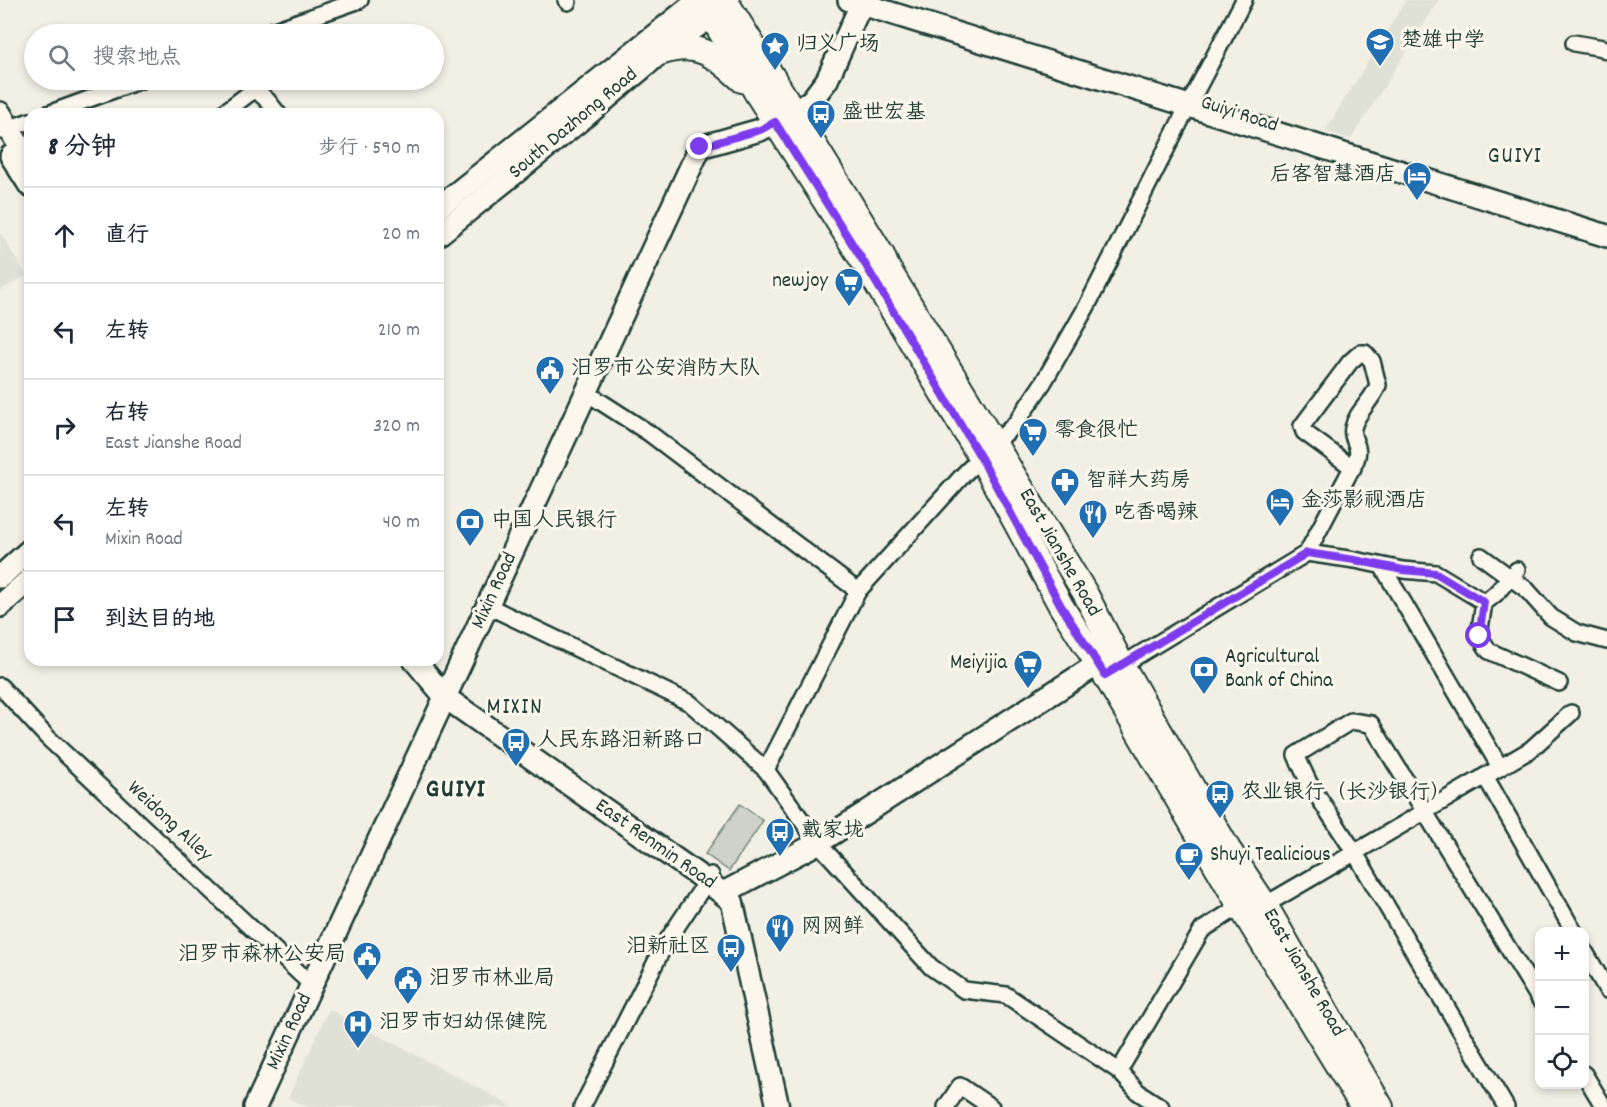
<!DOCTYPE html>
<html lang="zh">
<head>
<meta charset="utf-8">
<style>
  body { margin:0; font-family:Dekko,"LXGW WenKai TC",sans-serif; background:#f6f6f7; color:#1f2937 }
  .controls { position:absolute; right:18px; bottom:18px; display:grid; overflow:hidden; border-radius:12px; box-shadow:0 3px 9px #0003 }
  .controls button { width:54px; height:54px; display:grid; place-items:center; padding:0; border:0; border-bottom:2px solid #e0e1e3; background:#fff; color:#1f2937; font:30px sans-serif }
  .stop { position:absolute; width:18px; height:18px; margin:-14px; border:4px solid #7c3aed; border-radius:50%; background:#fff }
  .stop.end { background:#7c3aed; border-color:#fff; box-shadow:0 2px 6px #0008 }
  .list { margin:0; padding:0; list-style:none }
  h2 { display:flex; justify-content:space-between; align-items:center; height:78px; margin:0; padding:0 24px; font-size:26px }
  h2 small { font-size:20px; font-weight:400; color:#747a83 }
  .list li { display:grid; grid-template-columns:39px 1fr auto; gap:18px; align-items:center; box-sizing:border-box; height:96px; padding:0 24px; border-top:2px solid #e0e1e3 }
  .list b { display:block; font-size:22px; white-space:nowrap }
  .list p { margin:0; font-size:20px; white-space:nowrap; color:#747a83 }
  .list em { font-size:20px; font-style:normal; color:#747a83 }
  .icon { flex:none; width:33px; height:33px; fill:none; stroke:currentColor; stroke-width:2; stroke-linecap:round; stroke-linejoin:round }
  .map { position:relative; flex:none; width:1607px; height:1107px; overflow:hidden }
  .search { position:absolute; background:#fff; box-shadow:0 3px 9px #0003; left:24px; top:24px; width:420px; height:66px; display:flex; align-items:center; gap:15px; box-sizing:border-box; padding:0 21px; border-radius:33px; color:#747a83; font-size:22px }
  .panel { position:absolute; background:#fff; box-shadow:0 3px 9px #0003; left:24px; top:108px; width:420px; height:558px; border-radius:18px }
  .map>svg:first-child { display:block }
  .built { fill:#e0e1d6 }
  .grass { fill:#cfd2c8; stroke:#77887e; stroke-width:1.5 }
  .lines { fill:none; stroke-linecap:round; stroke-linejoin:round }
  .street-casing { stroke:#1f3d34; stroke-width:20 }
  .secondary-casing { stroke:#1f3d34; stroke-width:26 }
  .primary-casing { stroke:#1f3d34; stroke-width:28 }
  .street { stroke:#fbf7ec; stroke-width:15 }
  .secondary { stroke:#fbf7ec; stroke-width:21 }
  .primary { stroke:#fbf7ec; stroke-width:24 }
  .route { stroke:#7c3aed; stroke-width:8 }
  .labels { text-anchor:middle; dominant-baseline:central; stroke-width:6; stroke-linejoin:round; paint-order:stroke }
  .poi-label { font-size:21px; fill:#1f3d34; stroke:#fbf7ec; text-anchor:start }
  .street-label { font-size:21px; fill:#1f3d34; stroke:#fbf7ec }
  .quarter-label { font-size:24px; letter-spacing:1.5px; fill:#1f3d34; stroke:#fbf7ec }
  .district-label { font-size:27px; font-weight:bold; letter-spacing:1.5px; fill:#1f3d34; stroke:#fbf7ec }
</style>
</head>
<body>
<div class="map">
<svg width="1607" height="1107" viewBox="0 0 1607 1107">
  <rect width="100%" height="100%" fill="#f2f0e5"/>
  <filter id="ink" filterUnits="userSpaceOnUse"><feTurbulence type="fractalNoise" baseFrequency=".0167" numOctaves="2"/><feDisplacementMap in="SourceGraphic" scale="12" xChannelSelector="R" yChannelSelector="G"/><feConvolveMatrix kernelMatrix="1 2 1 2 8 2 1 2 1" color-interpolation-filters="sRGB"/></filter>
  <g filter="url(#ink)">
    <g class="built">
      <polygon points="1406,0 1439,0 1351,139 1325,131"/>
      <polygon points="0,232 26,275 0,291"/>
      <polygon points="329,1009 484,1091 513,1107 309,1107 288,1098"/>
    </g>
    <polygon class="grass" points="740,804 763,821 729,871 705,854"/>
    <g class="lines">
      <g class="street-casing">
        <g id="street">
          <polyline points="566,0 568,2"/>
          <polyline points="263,34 360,0"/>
          <polyline points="1574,43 1603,48 1607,51"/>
          <polyline points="48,114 141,80"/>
          <polyline points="222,114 255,89 267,100 278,114"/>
          <polyline points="2,131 30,121"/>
          <polyline points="587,393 649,433 858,591"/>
          <path d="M1307 553 1355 560 1403 570 1436 573 1484 602C1499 595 1504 581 1517 570"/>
          <polyline points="1481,556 1526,589 1551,617 1577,633 1607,641"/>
          <polyline points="1382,566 1500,767"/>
          <polyline points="1484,602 1479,636 1489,651 1559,683"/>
          <polyline points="488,606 690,703 766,770 818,843 931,967 964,990 1006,995 1119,1071 1138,1092 1161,1107"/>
          <path d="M1122 665 1307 553 1356 460C1362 445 1350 440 1353 428 1356 412 1373 400 1378 385L1372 361 1365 353H1360L1350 362 1302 426 1304 432 1353 468"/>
          <polyline points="0,686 47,737 312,985"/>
          <polyline points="766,770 858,591 965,473 1016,423 1043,383 1087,306 1188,106 1244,0"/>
          <polyline points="1485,776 1574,932"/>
          <polyline points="1265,905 1530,750 1571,713"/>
          <polyline points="1584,950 1607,990"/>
          <polyline points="1119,1071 1202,930 1240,906"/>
          <polyline points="1584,1074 1604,1107"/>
          <polyline points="582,1107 665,944 711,875"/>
          <polyline points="946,1107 960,1086 991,1107"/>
          <polyline points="1506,1107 1355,853 1309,783 1296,755 1351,721 1371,724 1540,1000"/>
        </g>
      </g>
      <g class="secondary-casing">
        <g id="secondary">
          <polyline points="849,0 1607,236"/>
          <polyline points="792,111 811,101 827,80 863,0"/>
          <polyline points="0,113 30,164"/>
          <polyline points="11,156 30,186"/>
          <polyline points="438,208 699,0"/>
          <polyline points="438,235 588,114 660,53 724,7"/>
          <polyline points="0,577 30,550"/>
          <polyline points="0,606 30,579"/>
          <polyline points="414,660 446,698 708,882 732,901 778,1107"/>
          <polyline points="723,893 818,843 1112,655"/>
          <polyline points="255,1107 700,147 760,130 775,122"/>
        </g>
      </g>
      <g class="primary-casing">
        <g id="primary">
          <polyline points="702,0 756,92 865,264 981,458 1061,606 1105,675 1240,906 1363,1107"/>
          <polyline points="725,0 882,255 887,267 1085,593 1122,665 1163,737 1228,849 1265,905 1381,1107"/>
          <path d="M660 53C697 40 715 55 742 80"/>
        </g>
      </g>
      <use href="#street" class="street"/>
      <use href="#secondary" class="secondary"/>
      <use href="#primary" class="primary"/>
    </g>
  </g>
  <g class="lines" filter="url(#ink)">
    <polyline class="route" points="700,147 760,130 775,122 865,264 981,458 1061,606 1105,675 1307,553 1355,560 1403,570 1436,573 1484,602 1479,636"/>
  </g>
  <defs>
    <g id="school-pin" transform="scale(1.5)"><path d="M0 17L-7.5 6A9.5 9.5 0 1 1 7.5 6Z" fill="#1f6fb2" stroke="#fbf7ec"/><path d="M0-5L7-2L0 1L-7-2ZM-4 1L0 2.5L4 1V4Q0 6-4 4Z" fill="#fff"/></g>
    <g id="sight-pin" transform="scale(1.5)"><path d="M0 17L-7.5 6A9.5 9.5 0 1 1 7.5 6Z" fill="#1f6fb2" stroke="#fbf7ec"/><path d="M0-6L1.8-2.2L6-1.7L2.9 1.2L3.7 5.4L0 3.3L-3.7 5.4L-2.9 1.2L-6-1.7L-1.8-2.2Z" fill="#fff"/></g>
    <g id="bus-pin" transform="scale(1.5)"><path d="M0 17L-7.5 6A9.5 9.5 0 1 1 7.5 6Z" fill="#1f6fb2" stroke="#fbf7ec"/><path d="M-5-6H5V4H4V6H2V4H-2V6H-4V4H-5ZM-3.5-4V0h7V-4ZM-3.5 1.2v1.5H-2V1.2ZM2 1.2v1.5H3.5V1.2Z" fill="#fff"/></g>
    <g id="hotel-pin" transform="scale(1.5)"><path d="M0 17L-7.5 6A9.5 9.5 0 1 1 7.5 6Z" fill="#1f6fb2" stroke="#fbf7ec"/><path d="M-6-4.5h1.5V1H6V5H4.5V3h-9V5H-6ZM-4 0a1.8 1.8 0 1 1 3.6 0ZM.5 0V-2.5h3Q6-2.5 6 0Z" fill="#fff"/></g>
    <g id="supermarket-pin" transform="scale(1.5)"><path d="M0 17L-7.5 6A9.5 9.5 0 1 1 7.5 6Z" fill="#1f6fb2" stroke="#fbf7ec"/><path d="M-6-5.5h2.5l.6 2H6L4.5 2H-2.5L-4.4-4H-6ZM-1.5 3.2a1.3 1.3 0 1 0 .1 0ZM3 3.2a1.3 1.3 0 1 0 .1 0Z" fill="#fff"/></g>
    <g id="civic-pin" transform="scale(1.5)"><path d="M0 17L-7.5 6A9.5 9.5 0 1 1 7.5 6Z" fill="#1f6fb2" stroke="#fbf7ec"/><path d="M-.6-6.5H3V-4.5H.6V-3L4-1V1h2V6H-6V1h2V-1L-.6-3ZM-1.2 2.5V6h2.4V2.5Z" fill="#fff"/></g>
    <g id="pharmacy-pin" transform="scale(1.5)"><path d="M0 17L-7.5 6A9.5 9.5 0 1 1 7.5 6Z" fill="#1f6fb2" stroke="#fbf7ec"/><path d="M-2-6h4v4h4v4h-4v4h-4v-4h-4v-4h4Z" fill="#fff"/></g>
    <g id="restaurant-pin" transform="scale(1.5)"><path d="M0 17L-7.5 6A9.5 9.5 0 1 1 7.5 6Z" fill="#1f6fb2" stroke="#fbf7ec"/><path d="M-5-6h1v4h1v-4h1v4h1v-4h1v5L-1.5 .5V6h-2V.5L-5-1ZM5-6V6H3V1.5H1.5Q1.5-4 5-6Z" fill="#fff"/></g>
    <g id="bank-pin" transform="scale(1.5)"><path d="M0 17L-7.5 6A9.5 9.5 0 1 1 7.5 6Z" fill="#1f6fb2" stroke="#fbf7ec"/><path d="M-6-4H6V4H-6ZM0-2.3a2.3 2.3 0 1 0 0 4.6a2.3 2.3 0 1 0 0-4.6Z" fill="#fff"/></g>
    <g id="cafe-pin" transform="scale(1.5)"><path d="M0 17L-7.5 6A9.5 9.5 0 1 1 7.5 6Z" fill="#1f6fb2" stroke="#fbf7ec"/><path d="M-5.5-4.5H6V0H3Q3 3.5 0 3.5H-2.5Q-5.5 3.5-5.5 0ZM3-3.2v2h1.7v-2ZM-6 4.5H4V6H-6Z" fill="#fff"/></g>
    <g id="hospital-pin" transform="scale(1.5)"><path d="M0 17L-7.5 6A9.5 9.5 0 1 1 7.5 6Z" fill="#1f6fb2" stroke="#fbf7ec"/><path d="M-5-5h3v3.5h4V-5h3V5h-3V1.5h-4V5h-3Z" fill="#fff"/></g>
  </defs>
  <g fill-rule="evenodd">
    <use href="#school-pin" x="1380" y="42"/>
    <use href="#sight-pin" x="775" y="46"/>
    <use href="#bus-pin" x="821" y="114"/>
    <use href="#hotel-pin" x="1417" y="176"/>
    <use href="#supermarket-pin" x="849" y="282"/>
    <use href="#civic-pin" x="550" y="370"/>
    <use href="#supermarket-pin" x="1033" y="432"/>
    <use href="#pharmacy-pin" x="1065" y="482"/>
    <use href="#hotel-pin" x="1280" y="502"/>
    <use href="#restaurant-pin" x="1093" y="514"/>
    <use href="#bank-pin" x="470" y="522"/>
    <use href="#supermarket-pin" x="1028" y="664"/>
    <use href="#bank-pin" x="1204" y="670"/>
    <use href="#bus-pin" x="516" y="742"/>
    <use href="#bus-pin" x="1220" y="794"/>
    <use href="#bus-pin" x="780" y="832"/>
    <use href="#cafe-pin" x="1189" y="856"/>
    <use href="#restaurant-pin" x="780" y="928"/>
    <use href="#bus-pin" x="731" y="948"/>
    <use href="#civic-pin" x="367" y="956"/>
    <use href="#civic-pin" x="408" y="980"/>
    <use href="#hospital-pin" x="358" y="1024"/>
  </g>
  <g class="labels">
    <g class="poi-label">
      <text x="1401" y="42">楚雄中学</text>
      <text x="796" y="46">归义广场</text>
      <text x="842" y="114">盛世宏基</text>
      <text x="1396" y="176" text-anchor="end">后客智慧酒店</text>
      <text x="828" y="282" text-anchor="end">newjoy</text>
      <text x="571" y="370">汨罗市公安消防大队</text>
      <text x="1054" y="432">零食很忙</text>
      <text x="1086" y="482">智祥大药房</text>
      <text x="1301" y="502">金莎影视酒店</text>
      <text x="1114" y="514">吃香喝辣</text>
      <text x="491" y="522">中国人民银行</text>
      <text x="1225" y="658">Agricultural<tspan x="1225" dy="24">Bank of China</tspan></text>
      <text x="1007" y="664" text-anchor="end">Meiyijia</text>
      <text x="537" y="742">人民东路汨新路口</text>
      <text x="1241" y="794">农业银行（长沙银行）</text>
      <text x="801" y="832">戴家垅</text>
      <text x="1210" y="856">Shuyi Tealicious</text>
      <text x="801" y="928">网网鲜</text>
      <text x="710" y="948" text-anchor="end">汨新社区</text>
      <text x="346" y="956" text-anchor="end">汨罗市森林公安局</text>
      <text x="429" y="980">汨罗市林业局</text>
      <text x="379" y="1024">汨罗市妇幼保健院</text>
    </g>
    <g class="street-label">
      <text transform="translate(1239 115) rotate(18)">Guiyi Road</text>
      <text transform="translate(574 124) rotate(-40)">South Dazhong Road</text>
      <text transform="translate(1059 553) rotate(60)">East Jianshe Road</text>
      <text transform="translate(495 591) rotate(-65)">Mixin Road</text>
      <text transform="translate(169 822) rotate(43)">Weidong Alley</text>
      <text transform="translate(655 845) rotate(35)">East Renmin Road</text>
      <text transform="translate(1303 973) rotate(60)">East Jianshe Road</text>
      <text transform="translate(290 1032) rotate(-65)">Mixin Road</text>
    </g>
    <g class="quarter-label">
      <text x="1515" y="157">GUIYI</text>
      <text x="515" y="708">MIXIN</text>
    </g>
    <g class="district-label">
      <text x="456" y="790">GUIYI</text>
    </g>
  </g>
</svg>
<div class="controls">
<button>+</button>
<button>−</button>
<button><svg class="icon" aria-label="locate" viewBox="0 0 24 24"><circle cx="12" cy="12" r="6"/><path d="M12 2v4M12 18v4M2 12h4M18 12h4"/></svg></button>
</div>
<div class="stop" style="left:1479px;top:636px"></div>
<div class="stop end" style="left:700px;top:147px"></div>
<div class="search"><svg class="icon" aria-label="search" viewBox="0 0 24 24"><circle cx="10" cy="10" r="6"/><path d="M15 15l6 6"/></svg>搜索地点</div>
<section class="panel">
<h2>8 分钟<small>步行 · 590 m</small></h2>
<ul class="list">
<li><svg class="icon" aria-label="ahead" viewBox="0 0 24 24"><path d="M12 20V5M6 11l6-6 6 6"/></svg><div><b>直行</b></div><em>20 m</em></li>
<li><svg class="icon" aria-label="left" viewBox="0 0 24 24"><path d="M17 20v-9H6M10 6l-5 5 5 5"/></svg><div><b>左转</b></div><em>210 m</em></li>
<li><svg class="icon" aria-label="right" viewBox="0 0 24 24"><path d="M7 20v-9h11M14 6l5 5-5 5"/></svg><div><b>右转</b><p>East Jianshe Road</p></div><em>320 m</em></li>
<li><svg class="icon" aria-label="left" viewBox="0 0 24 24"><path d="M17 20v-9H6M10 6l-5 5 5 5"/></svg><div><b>左转</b><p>Mixin Road</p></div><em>40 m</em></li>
<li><svg class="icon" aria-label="arrive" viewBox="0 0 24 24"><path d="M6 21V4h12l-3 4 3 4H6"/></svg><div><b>到达目的地</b></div></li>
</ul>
</section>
</div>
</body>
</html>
